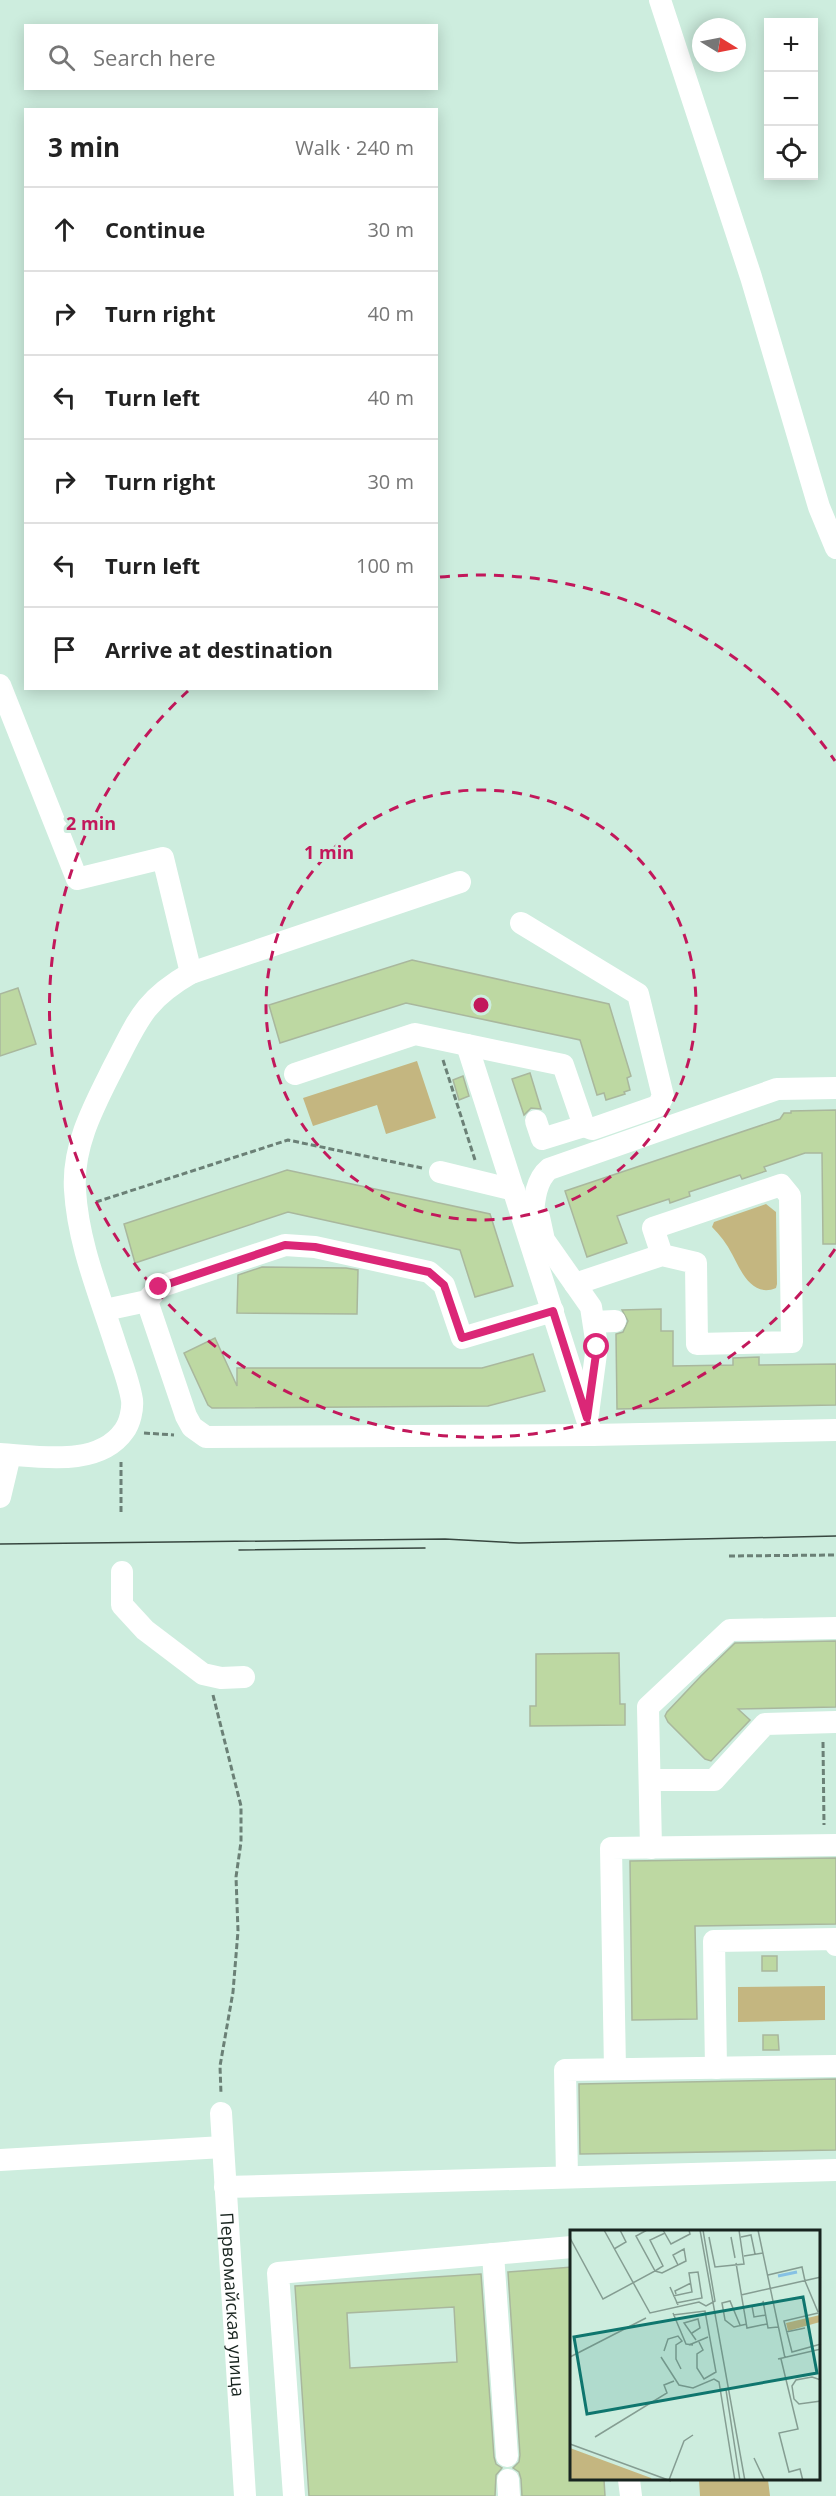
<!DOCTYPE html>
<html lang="en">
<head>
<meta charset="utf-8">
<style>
  body { margin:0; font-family:"Open Sans",sans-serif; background:#f2f2f2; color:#222 }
  .controls { position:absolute; right:18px; top:18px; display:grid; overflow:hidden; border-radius:0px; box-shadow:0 3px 15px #0003 }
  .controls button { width:54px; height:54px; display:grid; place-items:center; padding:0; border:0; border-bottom:2px solid #e0e0e0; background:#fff; color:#222; font:30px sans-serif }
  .compass { position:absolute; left:692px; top:18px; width:54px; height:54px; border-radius:50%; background:#fff; box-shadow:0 3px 15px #0003; rotate:100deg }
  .stop { position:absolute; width:18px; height:18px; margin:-14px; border:4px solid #db2777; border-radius:50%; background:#fff }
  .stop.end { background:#db2777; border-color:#fff; box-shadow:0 2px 6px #0008 }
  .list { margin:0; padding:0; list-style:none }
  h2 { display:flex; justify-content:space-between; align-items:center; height:78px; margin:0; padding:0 24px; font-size:26px }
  h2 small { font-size:20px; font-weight:400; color:#767676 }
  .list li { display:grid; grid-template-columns:39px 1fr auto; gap:18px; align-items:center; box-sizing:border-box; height:84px; padding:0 24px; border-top:2px solid #e0e0e0 }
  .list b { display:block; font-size:22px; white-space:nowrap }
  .list em { font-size:20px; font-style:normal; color:#767676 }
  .icon { flex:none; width:33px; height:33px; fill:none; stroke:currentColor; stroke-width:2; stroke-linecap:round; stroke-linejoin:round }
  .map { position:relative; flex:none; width:836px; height:2496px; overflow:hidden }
  .search { position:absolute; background:#fff; box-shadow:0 3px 15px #0003; left:24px; top:24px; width:414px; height:66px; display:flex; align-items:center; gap:15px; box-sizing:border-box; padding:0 21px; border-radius:0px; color:#767676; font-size:22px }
  .panel { position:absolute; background:#fff; box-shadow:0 3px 15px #0003; left:24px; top:108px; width:414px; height:582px; border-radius:0px }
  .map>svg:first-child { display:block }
  .green { fill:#c4b680 }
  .building { fill:#bdd8a2; stroke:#a9b79d; stroke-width:1.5; fill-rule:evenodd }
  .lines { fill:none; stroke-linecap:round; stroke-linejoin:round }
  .path { stroke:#6b8076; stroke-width:3; stroke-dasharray:6 3; stroke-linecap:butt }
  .minor { stroke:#fff; stroke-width:22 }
  .tram { stroke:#384740; stroke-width:1.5 }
  .route { stroke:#db2777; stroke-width:8 }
  .ring { fill:none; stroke:#c2185b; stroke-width:3; stroke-dasharray:10 8 }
  .labels { text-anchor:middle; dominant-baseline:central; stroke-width:6; stroke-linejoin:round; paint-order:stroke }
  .street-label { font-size:18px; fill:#18241f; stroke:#cdedde }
  .inset-river { fill:none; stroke:#86c1e4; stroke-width:3 }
  .inset-road { fill:none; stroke:#859d92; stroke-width:1.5 }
  .view { fill:#0f766e; fill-opacity:0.15; stroke:#0f766e; stroke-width:3 }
  .inset-edge { fill:none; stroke:#18241f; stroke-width:3 }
  .centre { fill:#c2185b; stroke:#cdedde; stroke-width:3 }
  .ring-label { font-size:18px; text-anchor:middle; font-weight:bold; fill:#c2185b; stroke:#cdedde; stroke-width:6; stroke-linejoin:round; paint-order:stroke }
</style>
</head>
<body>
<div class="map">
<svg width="836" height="2496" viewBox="0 0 836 2496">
  <rect width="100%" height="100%" fill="#cdedde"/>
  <g class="green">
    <polygon points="417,1061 436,1118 386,1134 377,1105 313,1126 303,1098"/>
    <path d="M766 1204 776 1212 777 1284 776 1288C752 1298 741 1271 732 1254 727 1244 720 1235 712 1227L714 1222Z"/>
    <polygon points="825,1986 825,2020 738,2022 738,1987"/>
    <polygon points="699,2480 768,2480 770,2496 700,2496"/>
  </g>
  <g class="building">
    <polygon points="412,960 609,1004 631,1076 627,1078 630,1090 624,1092 625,1094 606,1100 604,1093 597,1095 580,1040 406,1003 280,1043 269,1005"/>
    <polygon points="18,988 36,1044 0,1056 0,994"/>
    <polygon points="530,1073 541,1109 531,1108 524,1115 512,1079"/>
    <polygon points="463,1076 469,1096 459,1100 453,1080"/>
    <polygon points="836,1110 836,1244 823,1244 822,1153 805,1153 764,1167 766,1171 742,1179 740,1175 689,1192 690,1196 670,1203 669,1199 617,1216 627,1243 587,1257 565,1191 780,1119 784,1113 791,1113 791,1111"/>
    <polygon points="287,1170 490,1214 513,1286 475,1297 460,1250 288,1212 135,1263 124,1224"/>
    <polygon points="262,1267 346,1268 358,1270 357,1314 237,1313 238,1275"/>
    <polygon points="661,1309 661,1331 673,1331 673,1366 733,1365 733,1358 759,1357 759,1365 836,1364 836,1405 617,1409 616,1334 623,1332 628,1321 622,1310"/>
    <polygon points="215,1338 237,1386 237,1368 482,1368 533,1354 545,1391 488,1406 212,1408 208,1405 184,1353"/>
    <polygon points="836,1641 836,1707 738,1709 750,1720 711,1761 705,1759 668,1722 665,1716 667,1712 701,1676 735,1643"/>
    <polygon points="619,1653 620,1704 625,1704 625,1725 530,1726 530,1706 536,1706 536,1654"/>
    <polygon points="836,1858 836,1924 695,1926 697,2019 632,2020 630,1861"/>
    <rect x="762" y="1956" width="15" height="15"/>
    <polygon points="763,2035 778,2035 779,2050 763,2050"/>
    <polygon points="836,2079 836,2150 580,2154 579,2084"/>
    <polygon points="572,2267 572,2480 604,2480 605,2496 522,2496 521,2479 519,2472 513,2468 519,2462 520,2455 508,2272"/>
    <path d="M481 2274 494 2457 496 2464 502 2468 496 2475 495 2496H309L295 2286ZM454 2307 457 2362 350 2368 347 2313Z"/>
  </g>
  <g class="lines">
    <g class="path">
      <polyline points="443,1060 475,1160"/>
      <polyline points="96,1202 288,1140 422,1168"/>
      <polyline points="144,1433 174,1435"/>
      <polyline points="121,1512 121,1462"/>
      <polyline points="729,1556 836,1555"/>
      <polyline points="213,1695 241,1806 241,1842 236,1877 238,1931 233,1992 220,2066 221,2094"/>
      <polyline points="823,1742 824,1825"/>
    </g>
    <g class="minor">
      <polyline points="660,0 751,277 819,507 836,548"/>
      <polyline points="0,685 77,879 163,858 191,973"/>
      <polyline points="467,1045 592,1435"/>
      <polyline points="295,1074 415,1034 563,1065 584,1126 592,1129 658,1106 663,1096 638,994 521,923"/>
      <polyline points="536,1121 542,1139 584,1126"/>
      <polyline points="440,1172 514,1190"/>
      <polyline points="539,1217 544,1240 591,1307 597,1346 588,1414"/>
      <path d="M531 1232C534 1212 532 1183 549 1169L777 1089 836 1088"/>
      <polyline points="575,1284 662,1255 653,1228 781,1185 790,1196 792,1342 697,1344 696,1263 662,1255"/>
      <polyline points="105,1310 147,1301"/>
      <polyline points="553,1311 462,1338 444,1285 429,1272 315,1247 285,1245 159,1287 147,1301 186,1416 192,1427 206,1437 592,1435 836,1430"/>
      <polyline points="594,1322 615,1321"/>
      <path d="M0 1454C38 1456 98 1468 124 1431 130 1423 133 1409 132 1400 129 1381 121 1362 115 1343 99 1293 78 1243 75 1190 72 1145 95 1104 114 1066 138 1020 144 1000 191 973L460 882"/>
      <polyline points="0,1497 10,1455"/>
      <polyline points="122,1572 122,1605 145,1630 203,1674 221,1678 244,1677"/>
      <polyline points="650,1780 714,1780 765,1724 836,1722"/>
      <polyline points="651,1848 648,1707 730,1630 836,1628"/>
      <polyline points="716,2068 714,1941 836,1939 836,1945"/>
      <polyline points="615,2069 611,1848 836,1845"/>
      <path id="s1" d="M221 2113 245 2496"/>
      <polyline points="0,2160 223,2147"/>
      <polyline points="567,2177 565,2070 836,2066"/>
      <polyline points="225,2187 836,2170"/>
      <polyline points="493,2254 507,2456"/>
      <polyline points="508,2480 509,2496"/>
      <polyline points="629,2480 631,2496"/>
      <polyline points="294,2496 278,2273 572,2247"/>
    </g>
    <g class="tram">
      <polyline points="0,1544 445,1539 519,1543 836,1536"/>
      <polyline points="239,1550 425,1548"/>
    </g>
  </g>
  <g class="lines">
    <polyline class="route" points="159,1287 285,1245 315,1247 429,1272 444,1285 462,1338 553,1311 587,1418 597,1347"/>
  </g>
  <g class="ring">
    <circle cx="481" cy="1005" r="215"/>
    <path d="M835 1249A430 430 0 1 1 188 691M440 577A430 430 0 0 1 835 761"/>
  </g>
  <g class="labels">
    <g class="street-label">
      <text stroke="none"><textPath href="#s1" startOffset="192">Первомайская улица</textPath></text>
    </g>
  </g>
  <g transform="translate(570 2230)">
    <rect width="250" height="250" fill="#cdedde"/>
    <path d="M250 85V92L218 101 216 93ZM0 218 81 248 82 250H0Z" fill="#c4b680"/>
    <path class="inset-river" d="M208 46 227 42"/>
    <path class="inset-road" d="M34 0 80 83 129 72 136 76 145 71 133 0M93 0 101 14 120 4 119 0M130 0 175 251M188 0 215 128M139 7 145 37 174 34 169 0M161 7 165 28M171 7 181 5 185 24M0 8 33 69 85 41 66 6 77 0M44 19 56 12 50 0M174 26 193 23M166 33 177 98 197 94M85 41 92 43 116 31 114 19 103 25 108 35M85 41 93 36 80 10 95 3M198 45 232 37 235 51M235 51 248 82M100 57 108 75M106 64 105 61 121 53M171 65 251 47M103 66 122 62 119 43 128 42 132 68 106 73M193 71 198 98 208 97M194 73 182 76 184 87 196 85M103 83 116 114 123 115M248 83 214 91 222 122 251 114M103 85 135 81 146 142 134 149 127 138V124L133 120 129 112M170 95 160 71 152 73 155 90 164 97 177 94M216 102 235 98M122 103 130 98 128 89 114 93 126 110M119 115 138 107M94 121 98 109 108 106 112 111 106 115V129L111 139M0 127 76 88M91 127 109 155 123 158 144 149 149 152 165 251M208 129 251 119M211 129 228 199 209 203 219 242 230 239 233 251M251 150 242 147 226 150 222 156 224 169 229 174 251 171M151 159 156 160 170 251M25 207 97 163 94 155 104 151M0 214 101 251M184 228 195 251M99 250 114 211 123 205"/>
    <path class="view" d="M233 67 247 143 17 184 4 107Z"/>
    <rect width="250" height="250" class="inset-edge"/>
  </g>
  <circle cx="481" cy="1005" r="9" class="centre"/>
  <g class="ring-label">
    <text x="91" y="830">2 min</text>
    <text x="329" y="859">1 min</text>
  </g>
</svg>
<div class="controls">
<button>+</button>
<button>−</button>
<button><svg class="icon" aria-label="locate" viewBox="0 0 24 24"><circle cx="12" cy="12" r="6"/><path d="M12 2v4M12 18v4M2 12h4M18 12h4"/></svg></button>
</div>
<svg class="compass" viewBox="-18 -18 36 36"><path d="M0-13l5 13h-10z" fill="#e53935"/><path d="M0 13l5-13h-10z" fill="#767676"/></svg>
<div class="stop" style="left:597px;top:1347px"></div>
<div class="stop end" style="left:159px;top:1287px"></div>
<div class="search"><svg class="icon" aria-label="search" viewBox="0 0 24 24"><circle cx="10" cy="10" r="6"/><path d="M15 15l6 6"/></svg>Search here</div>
<section class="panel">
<h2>3 min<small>Walk · 240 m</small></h2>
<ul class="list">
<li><svg class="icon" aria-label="ahead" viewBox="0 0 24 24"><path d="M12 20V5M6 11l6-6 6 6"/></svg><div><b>Continue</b></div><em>30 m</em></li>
<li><svg class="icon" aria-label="right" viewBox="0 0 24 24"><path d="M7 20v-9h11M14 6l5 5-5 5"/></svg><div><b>Turn right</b></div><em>40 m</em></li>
<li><svg class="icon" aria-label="left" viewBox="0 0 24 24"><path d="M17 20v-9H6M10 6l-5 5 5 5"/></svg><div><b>Turn left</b></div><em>40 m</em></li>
<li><svg class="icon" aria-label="right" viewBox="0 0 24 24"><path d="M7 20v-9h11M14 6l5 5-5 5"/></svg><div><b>Turn right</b></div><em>30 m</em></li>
<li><svg class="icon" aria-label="left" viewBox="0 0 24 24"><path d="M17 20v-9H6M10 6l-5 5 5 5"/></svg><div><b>Turn left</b></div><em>100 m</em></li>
<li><svg class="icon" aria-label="arrive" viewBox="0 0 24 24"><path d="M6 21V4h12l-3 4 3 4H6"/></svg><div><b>Arrive at destination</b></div></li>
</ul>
</section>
</div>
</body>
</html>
